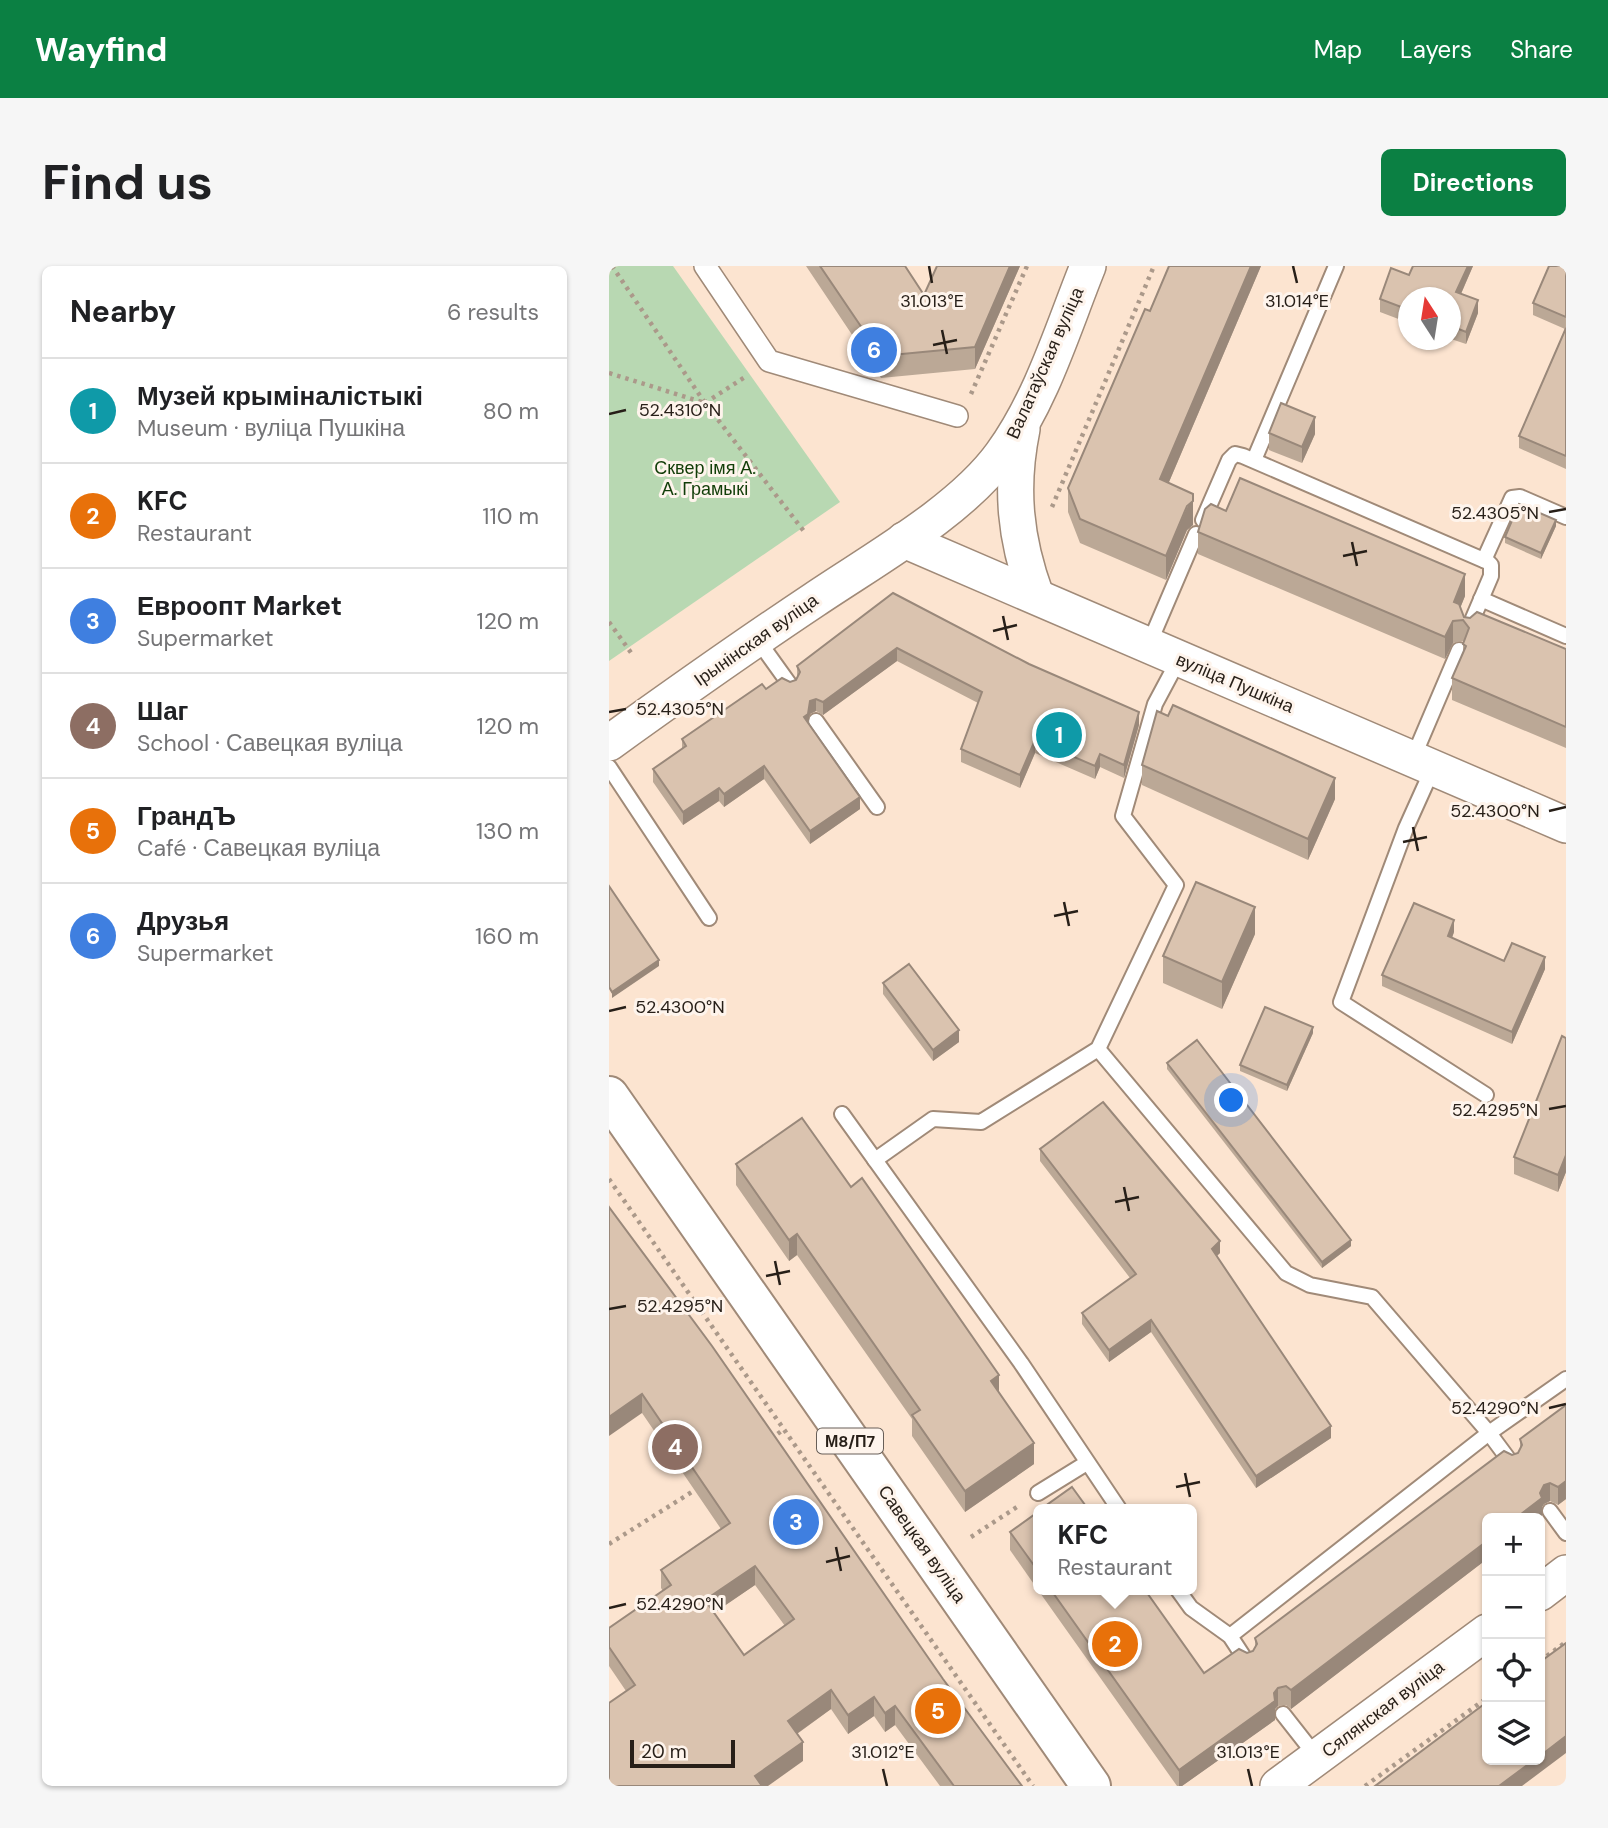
<!DOCTYPE html>
<html lang="en">
<head>
<meta charset="utf-8">
<style>
  body { margin:0; font-family:"DM Sans",sans-serif; background:#f6f6f6; color:#202124 }
  .controls { position:absolute; right:21px; bottom:21px; display:grid; overflow:hidden; border-radius:10px; box-shadow:0 2px 5px #0004 }
  .controls button { width:63px; height:63px; display:grid; place-items:center; padding:0; border:0; border-bottom:2px solid #e0e0e0; background:#fff; color:#202124; font:35px sans-serif }
  .compass { position:absolute; left:789px; top:21px; width:63px; height:63px; border-radius:50%; background:#fff; box-shadow:0 2px 5px #0004; rotate:348deg }
  .scale { position:absolute; left:21px; bottom:18px; width:105px; box-sizing:border-box; padding-left:7px; border:4px solid #271f18; border-top:0; font-size:19px; line-height:24px; white-space:nowrap; color:#271f18; -webkit-text-stroke:5px #fef4ec; paint-order:stroke }
  .you { position:absolute; left:623px; top:835px; width:24px; height:24px; margin:-18px; border:5px solid #fff; border-radius:50%; background:#1a73e8; box-shadow:0 0 0 10px #1a73e833 }
  .badge { display:grid; place-items:center; width:46px; height:46px; border-radius:50%; background:#0b8043; color:#fff; font-size:23px; font-weight:700 }
  .pin { position:absolute; translate:-50% -50%; border:4px solid #fff; box-shadow:0 2px 7px #0006 }
  .popup { position:absolute; left:424px; top:1238px; width:164px; height:91px; box-sizing:border-box; display:grid; place-content:center; border-radius:10px; background:#fff; filter:drop-shadow(0 2px 5px #0005); font-size:23px; white-space:nowrap; color:#757577 }
  .popup b { font-size:26px; color:#202124 }
  .popup::after { content:''; position:absolute; left:50%; top:100%; margin-left:-14px; border:14px solid transparent; border-top-color:#fff }
  .list { margin:0; padding:0; list-style:none }
  h2 { display:flex; justify-content:space-between; align-items:center; height:91px; margin:0; padding:0 28px; font-size:30px }
  h2 small { font-size:23px; font-weight:400; color:#757577 }
  .list li { display:grid; grid-template-columns:46px 1fr auto; gap:21px; align-items:center; box-sizing:border-box; height:105px; padding:0 28px; border-top:2px solid #e0e0e0 }
  .list b { display:block; font-size:26px; white-space:nowrap }
  .list p { margin:0; font-size:23px; white-space:nowrap; color:#757577 }
  .list em { font-size:23px; font-style:normal; color:#757577 }
  .icon { flex:none; width:38px; height:38px; fill:none; stroke:currentColor; stroke-width:2; stroke-linecap:round; stroke-linejoin:round }
  .map { position:relative; flex:none; width:957px; height:1520px; overflow:hidden; border-radius:10px }
  header { display:flex; align-items:center; gap:42px; box-sizing:border-box; height:98px; padding:0 35px; background:#0b8043; color:#fff }
  header strong { font-size:33px }
  nav { display:flex; gap:38px; margin-inline-start:auto; font-size:24px }
  .intro { display:flex; align-items:center; justify-content:space-between; box-sizing:border-box; height:168px; padding:0 42px }
  h1 { margin:0; font-size:49px }
  .button { padding:18px 32px; border-radius:10px; background:#0b8043; color:#fff; font-size:24px; font-weight:700 }
  main { display:flex; gap:42px; padding:0 42px }
  aside { flex:1; background:#fff; border-radius:10px; box-shadow:0 2px 5px #0004 }
  .map>svg:first-child { display:block }
  .green { fill:#b8d8b2 }
  .lines { fill:none; stroke-linecap:round; stroke-linejoin:round }
  .service-casing { stroke:#a08a78; stroke-width:18 }
  .pedestrian-casing { stroke:#a08a78; stroke-width:24 }
  .tertiary-casing { stroke:#a08a78; stroke-width:38 }
  .primary-casing { stroke:#a08a78; stroke-width:42 }
  .path { stroke:#ab998a; stroke-width:4.5; stroke-dasharray:3.5 5; stroke-linecap:butt }
  .service { stroke:#fff; stroke-width:14 }
  .pedestrian { stroke:#fff; stroke-width:21 }
  .tertiary { stroke:#fff; stroke-width:35 }
  .primary { stroke:#fff; stroke-width:38 }
  .wall { fill:#bba896; fill-rule:evenodd }
  .shaded-wall { fill:#99887a }
  .building { fill:#dac3af; stroke:#99887a; stroke-width:2; fill-rule:evenodd }
  .ticks { fill:none; stroke:#271f18; stroke-width:2.5 }
  .labels { text-anchor:middle; dominant-baseline:central; stroke-width:6; stroke-linejoin:round; paint-order:stroke }
  .shield { fill:#fef4ec; stroke:#685f58; stroke-width:2 }
  .shield-label { font-size:16px; font-weight:bold; fill:#271f18 }
  .street-label { font-size:18px; fill:#271f18; stroke:#fef4ec }
  .park-label { font-size:18px; fill:#113e08; stroke:#fef4ec }
  .ticks-label { font-size:18px; text-anchor:middle; fill:#271f18; stroke:#fef4ec; stroke-width:6; stroke-linejoin:round; paint-order:stroke }
</style>
</head>
<body>
<header>
<strong>Wayfind</strong>
<nav><a>Map</a><a>Layers</a><a>Share</a></nav>
</header>
<div class="intro"><h1>Find us</h1><a class="button">Directions</a></div>
<main>
<aside>
<h2>Nearby<small>6 results</small></h2>
<ul class="list">
<li><span class="badge" style="background:#0f9aa8">1</span><div><b>Музей крыміналістыкі</b><p>Museum · вуліца Пушкіна</p></div><em>80 m</em></li>
<li><span class="badge" style="background:#e8710a">2</span><div><b>KFC</b><p>Restaurant</p></div><em>110 m</em></li>
<li><span class="badge" style="background:#3f7fe0">3</span><div><b>Евроопт Market</b><p>Supermarket</p></div><em>120 m</em></li>
<li><span class="badge" style="background:#8d6e63">4</span><div><b>Шаг</b><p>School · Савецкая вуліца</p></div><em>120 m</em></li>
<li><span class="badge" style="background:#e8710a">5</span><div><b>ГрандЪ</b><p>Café · Савецкая вуліца</p></div><em>130 m</em></li>
<li><span class="badge" style="background:#3f7fe0">6</span><div><b>Друзья</b><p>Supermarket</p></div><em>160 m</em></li>
</ul>
</aside>
<div class="map">
<svg width="957" height="1520" viewBox="0 0 957 1520">
  <rect width="100%" height="100%" fill="#fce4d0"/>
  <polygon class="green" points="0,0 64,0 231,236 0,395"/>
  <g class="lines">
    <g class="service-casing">
      <g id="service">
        <polyline points="645,194 727,0"/>
        <polyline points="594,254 620,194 626,188 634,190 879,296 882,299 882,310 859,364"/>
        <polyline points="875,294 903,232 911,231 957,251"/>
        <polyline points="872,333 957,370"/>
        <polyline points="148,373 181,419"/>
        <polyline points="540,378 587,268"/>
        <polyline points="207,455 268,541"/>
        <polyline points="804,492 850,384"/>
        <polyline points="0,501 100,652"/>
        <polyline points="824,502 797,562 732,736 877,829"/>
        <polyline points="489,783 677,1007 701,1019 763,1031 880,1167 903,1198"/>
        <polyline points="233,848 412,1097 510,1243"/>
        <polyline points="266,894 324,853 372,856 489,783 567,619 514,550 546,438 570,393"/>
        <polyline points="429,1227 476,1198"/>
        <polyline points="941,1245 957,1267"/>
        <polyline points="569,1324 582,1342 621,1370 638,1396"/>
        <polyline points="621,1370 880,1167 957,1113"/>
        <polyline points="674,1448 707,1490"/>
      </g>
    </g>
    <g class="pedestrian-casing">
      <polyline id="pedestrian" points="96,0 160,95 348,150"/>
    </g>
    <g class="tertiary-casing">
      <g id="tertiary">
        <path d="M413 163C401 222 406 273 427 330"/>
        <polyline points="295,274 957,559"/>
        <path d="M0 477C68 428 136 380 205 334 264 294 352 245 393 188 433 133 454 62 479 0"/>
        <polyline points="931,1327 957,1307"/>
        <polyline points="669,1520 878,1366"/>
      </g>
    </g>
    <g class="primary-casing">
      <polyline id="primary" points="0,830 482,1520"/>
    </g>
    <g class="path">
      <polyline points="3,0 96,137 197,268"/>
      <polyline points="0,107 96,137"/>
      <polyline points="362,128 418,0"/>
      <polyline points="96,137 136,111"/>
      <polyline points="443,241 545,0"/>
      <polyline points="0,356 23,388"/>
      <polyline points="0,913 424,1520"/>
      <polyline points="162,1173 175,1163"/>
      <polyline points="362,1271 411,1239"/>
      <polyline points="0,1278 86,1224"/>
      <polyline points="931,1395 957,1376"/>
      <polyline points="756,1520 878,1432"/>
    </g>
    <use href="#service" class="service"/>
    <use href="#pedestrian" class="pedestrian"/>
    <use href="#tertiary" class="tertiary"/>
    <use href="#primary" class="primary"/>
  </g>
  <g class="wall">
    <polygon points="197,0 296,0 315,29 411,0 366,103 272,112"/>
    <polygon points="652,0 560,216 584,252 584,259 578,264 557,314 471,277 459,246 459,222 541,45"/>
    <polygon points="804,0 864,0 852,28 869,47 857,78 842,73 842,32 800,32 800,57 771,46 771,33 800,9"/>
    <polygon points="957,0 957,203 910,182 910,170 956,63 924,49 924,37"/>
    <polygon points="660,167 706,168 693,197 660,184"/>
    <polygon points="617,245 856,330 851,342 855,351 957,383 957,482 843,434 843,412 854,386 854,375 844,377 836,393 589,288 589,266"/>
    <polygon points="947,260 932,293 896,277 896,271"/>
    <polygon points="284,327 530,459 515,512 491,501 486,513 426,487 411,522 352,496 352,483 369,437 288,395 214,449 207,445 201,448 200,457 251,543 201,578 155,513 115,541 110,535 74,559 44,516 44,503 73,483 73,473 157,423 187,414 188,411 188,400"/>
    <polygon points="533,499 726,533 699,594 533,519"/>
    <polygon points="845,666 843,672 895,695 936,703 903,778 773,720 773,709"/>
    <polygon points="646,668 613,743 554,717 554,690"/>
    <polygon points="274,717 350,776 324,795 274,728"/>
    <polygon points="704,767 678,825 631,805 631,799"/>
    <polygon points="957,772 957,906 949,926 905,908 905,891"/>
    <polygon points="558,797 742,980 713,1002 558,803"/>
    <polygon points="431,883 611,987 607,990 722,1172 647,1222 542,1066 500,1096 473,1058 473,1047 521,1012 431,895"/>
    <polygon points="127,898 242,921 390,1127 425,1198 356,1246 303,1170 303,1153 188,989 180,995 127,919"/>
    <path d="M0 941 334 1413 413 1520H331L286 1459 276 1466 265 1450 239 1468 222 1443 188 1468 194 1495 17 1425 0 1400V1362L54 1325 52 1322V1304L112 1263 33 1147ZM146 1319 176 1360 135 1389 105 1347Z"/>
    <polygon points="957,1139 957,1233 949,1239 941,1235 935,1238 933,1241 933,1251 931,1253 878,1252 878,1293 682,1443 677,1439 669,1440 666,1443 666,1454 573,1520 568,1520 429,1324 536,1324 595,1407 644,1385 646,1381 646,1372 903,1189 909,1187 911,1184 911,1173"/>
    <polygon points="429,1246 429,1324 401,1284 401,1266"/>
  </g>
  <g class="shaded-wall">
    <polygon points="401,0 411,0 366,103 366,81"/>
    <polygon points="642,0 652,0 551,237 551,213"/>
    <polygon points="859,0 864,0 847,39 847,26"/>
    <polygon points="869,34 869,47 857,78 857,66"/>
    <polygon points="706,151 706,168 693,197 693,181"/>
    <polygon points="584,228 584,259 578,264 557,314 557,290"/>
    <polygon points="947,254 947,260 932,293 932,287"/>
    <polygon points="856,308 856,330 846,355 845,336"/>
    <polygon points="844,355 844,377 836,393 836,371"/>
    <polygon points="288,382 288,395 214,449 214,436"/>
    <polygon points="207,433 207,445 201,448 199,460 195,451 201,435"/>
    <polygon points="530,446 530,459 515,512 515,499"/>
    <polygon points="426,474 426,487 411,522 411,509"/>
    <polygon points="491,488 491,501 486,513 486,500"/>
    <polygon points="155,500 155,513 115,541 115,528"/>
    <polygon points="726,512 726,533 699,594 699,573"/>
    <polygon points="110,522 110,535 74,559 74,546"/>
    <polygon points="251,531 251,543 201,578 201,565"/>
    <polygon points="646,641 646,668 613,743 613,716"/>
    <polygon points="845,654 845,666 839,682 839,670"/>
    <polygon points="936,691 936,703 903,778 903,766"/>
    <polygon points="50,694 50,700 3,732 3,726"/>
    <polygon points="704,761 704,767 678,825 678,819"/>
    <polygon points="350,764 350,776 324,795 324,784"/>
    <polygon points="957,889 957,906 949,926 949,909"/>
    <polygon points="188,968 188,989 180,995 180,974"/>
    <polygon points="742,974 742,980 713,1002 713,996"/>
    <polygon points="611,975 611,987 603,995 603,983"/>
    <polygon points="542,1054 542,1066 500,1096 500,1084"/>
    <polygon points="390,1109 390,1130 382,1115"/>
    <polygon points="33,1128 33,1147 0,1170 0,1151"/>
    <polygon points="722,1160 722,1172 647,1222 647,1210"/>
    <polygon points="425,1177 425,1198 356,1246 356,1225"/>
    <polygon points="957,1215 957,1233 949,1239 949,1221"/>
    <polygon points="941,1217 941,1235 935,1238 933,1241 933,1251 931,1253 907,1252 931,1227 935,1219"/>
    <polygon points="878,1275 878,1293 682,1443 682,1424"/>
    <polygon points="146,1300 146,1319 96,1353 96,1334"/>
    <polygon points="669,1422 669,1440 666,1443 666,1454 573,1520 570,1520 570,1504 665,1427"/>
    <polygon points="222,1424 222,1443 179,1474 179,1455"/>
    <polygon points="265,1431 265,1450 239,1468 239,1449"/>
    <polygon points="286,1440 286,1459 276,1466 276,1447"/>
    <polygon points="957,1470 957,1487 913,1520 890,1520 925,1494 931,1494 931,1490"/>
    <polygon points="194,1476 194,1495 159,1520 146,1520 146,1510"/>
  </g>
  <g class="building">
    <polygon points="211,0 296,0 315,29 328,0 401,0 366,81 272,90"/>
    <polygon points="560,0 642,0 551,213 584,228 584,235 578,240 557,290 471,253 459,222 536,43 541,45"/>
    <polygon points="804,0 859,0 847,26 869,34 857,66 842,60 842,32 800,32 800,44 771,33 782,2 800,9"/>
    <polygon points="940,0 957,0 957,51 924,37"/>
    <polygon points="957,62 957,190 910,170"/>
    <polygon points="672,137 706,151 693,181 660,167"/>
    <polygon points="631,212 856,308 845,336 850,338 855,351 861,352 868,346 957,383 957,461 843,412 857,380 854,378 860,362 854,354 844,355 836,371 589,266 596,243 602,238 617,245"/>
    <polygon points="910,238 947,254 932,287 896,271"/>
    <polygon points="284,327 420,398 530,446 515,499 491,488 486,500 426,474 411,509 352,483 373,426 288,382 214,436 207,433 201,435 199,448 195,451 251,531 201,565 155,500 115,528 110,522 74,546 44,503 77,480 73,473 153,418 157,423 173,412 181,416 187,414 191,406 188,400"/>
    <polygon points="564,439 726,512 699,573 533,499 548,445 559,450"/>
    <polygon points="587,616 646,641 613,716 554,690"/>
    <polygon points="0,620 50,694 3,726 0,721"/>
    <polygon points="805,637 845,654 839,670 895,695 903,677 936,691 903,766 773,709"/>
    <polygon points="300,698 350,764 324,784 274,717"/>
    <polygon points="656,741 704,761 678,819 631,799"/>
    <polygon points="953,770 957,772 957,889 949,909 905,891"/>
    <polygon points="588,774 742,974 713,996 558,797"/>
    <polygon points="494,836 611,975 603,983 722,1160 647,1210 542,1054 500,1084 473,1047 527,1008 431,883"/>
    <polygon points="193,852 242,921 253,912 390,1109 382,1115 425,1177 356,1225 303,1149 311,1144 188,968 180,974 127,898"/>
    <path d="M0 941 103 1080 334 1413 413 1520H345L286 1440 276 1447 265 1431 239 1449 222 1424 179 1455 194 1476 146 1510 153 1520H0V1437L26 1419 0 1381V1362L62 1319 52 1304 121 1257 33 1128 0 1151ZM146 1300 185 1353 135 1389 96 1334Z"/>
    <polygon points="957,1139 957,1215 949,1221 941,1217 935,1219 931,1227 933,1232 907,1252 878,1252 878,1275 682,1424 677,1420 669,1422 665,1427 666,1435 570,1504 442,1324 536,1324 595,1407 630,1383 638,1387 644,1385 648,1378 646,1372 895,1185 903,1189 909,1187 913,1179 911,1173"/>
    <polygon points="463,1221 479,1243 432,1243"/>
    <polygon points="429,1246 429,1305 401,1266"/>
    <polygon points="957,1377 957,1470 931,1490 931,1396"/>
    <polygon points="878,1436 878,1494 925,1494 890,1520 766,1520"/>
  </g>
  <path class="ticks" d="M320 0 323 17M684 0 688 17M333 64 338 88M324 79 348 74M0 148 17 144M940 246 957 243M743 276 748 300M734 290 758 285M394 350 399 374M384 365 408 359M0 446 17 443M940 545 957 541M804 561 809 585M794 576 818 571M455 636 460 660M445 650 469 645M0 745 17 741M940 843 957 840M515 921 520 945M506 936 530 931M166 995 171 1019M157 1010 181 1005M0 1043 17 1040M940 1142 957 1138M576 1207 581 1231M567 1221 591 1216M227 1281 232 1305M217 1296 241 1290M0 1342 17 1338M274 1503 278 1520M639 1503 643 1520"/>
  <g class="labels">
    <rect class="shield" x="208" y="1162.5" width="66" height="25" rx="5"/>
    <g class="shield-label">
      <text x="241" y="1175">М8/П7</text>
    </g>
    <g class="street-label">
      <text transform="translate(436 97) rotate(-66)">Валатаўская вуліца</text>
      <text transform="translate(147 374) rotate(-35)">Ірынінская вуліца</text>
      <text transform="translate(626 417) rotate(23)">вуліца Пушкіна</text>
      <text transform="translate(313 1278) rotate(55)">Савецкая вуліца</text>
      <text transform="translate(774 1443) rotate(-37)">Сялянская вуліца</text>
    </g>
    <g class="park-label">
      <text x="96" y="202">Сквер імя А.<tspan x="96" dy="21">А. Грамыкі</tspan></text>
    </g>
  </g>
  <g class="ticks-label">
    <text x="323" y="41">31.013°E</text>
    <text x="688" y="41">31.014°E</text>
    <text x="71" y="150">52.4310°N</text>
    <text x="886" y="253">52.4305°N</text>
    <text x="71" y="449">52.4305°N</text>
    <text x="886" y="551">52.4300°N</text>
    <text x="71" y="747">52.4300°N</text>
    <text x="886" y="850">52.4295°N</text>
    <text x="71" y="1046">52.4295°N</text>
    <text x="886" y="1148">52.4290°N</text>
    <text x="71" y="1344">52.4290°N</text>
    <text x="274" y="1492">31.012°E</text>
    <text x="639" y="1492">31.013°E</text>
  </g>
</svg>
<div class="controls">
<button>+</button>
<button>−</button>
<button><svg class="icon" aria-label="locate" viewBox="0 0 24 24"><circle cx="12" cy="12" r="6"/><path d="M12 2v4M12 18v4M2 12h4M18 12h4"/></svg></button>
<button><svg class="icon" aria-label="layers" viewBox="0 0 24 24"><path d="M12 4l9 5-9 5-9-5zM3 14l9 5 9-5"/></svg></button>
</div>
<svg class="compass" viewBox="-18 -18 36 36"><path d="M0-13l5 13h-10z" fill="#e53935"/><path d="M0 13l5-13h-10z" fill="#757577"/></svg>
<div class="scale">20 m</div>
<div class="you"></div>
<div class="pin badge" style="left:450px;top:469px;background:#0f9aa8">1</div>
<div class="pin badge" style="left:506px;top:1378px;background:#e8710a">2</div>
<div class="popup"><b>KFC</b>Restaurant</div>
<div class="pin badge" style="left:187px;top:1256px;background:#3f7fe0">3</div>
<div class="pin badge" style="left:66px;top:1181px;background:#8d6e63">4</div>
<div class="pin badge" style="left:329px;top:1445px;background:#e8710a">5</div>
<div class="pin badge" style="left:265px;top:84px;background:#3f7fe0">6</div>
</div>
</main>
</body>
</html>
